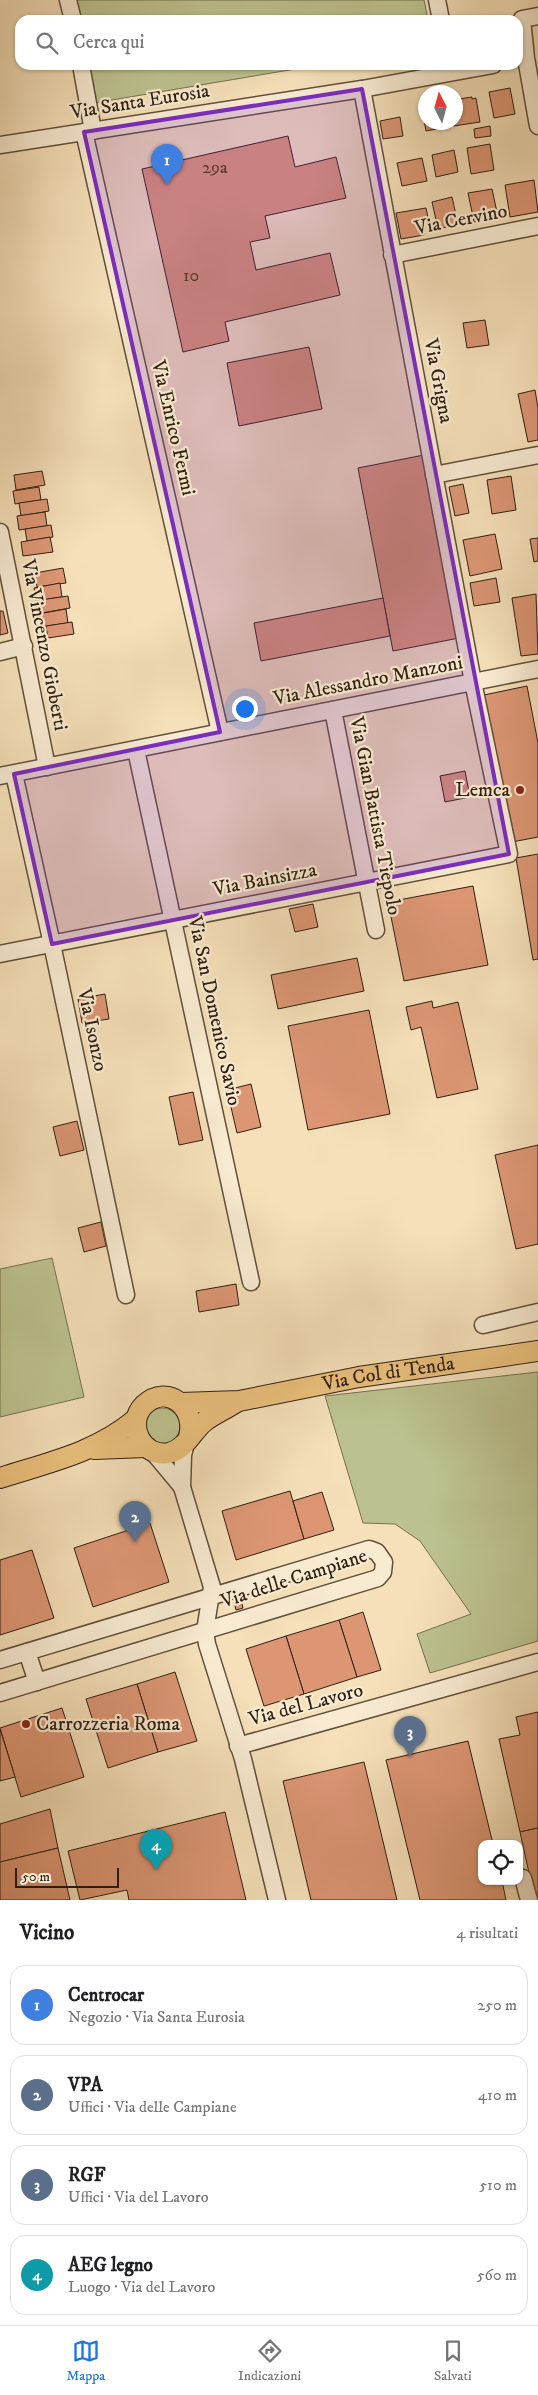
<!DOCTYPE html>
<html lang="it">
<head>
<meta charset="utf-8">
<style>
  body { margin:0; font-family:"IM FELL DW Pica",serif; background:#f2f2f2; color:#202124 }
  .controls { position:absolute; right:15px; bottom:15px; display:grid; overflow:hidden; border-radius:10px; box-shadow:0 1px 4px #0004 }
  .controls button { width:45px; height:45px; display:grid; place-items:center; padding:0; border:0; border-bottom:1px solid #e0e0e0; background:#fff; color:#202124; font:25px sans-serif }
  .compass { position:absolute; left:418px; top:85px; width:45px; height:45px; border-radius:50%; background:#fff; box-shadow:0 1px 4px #0004; rotate:354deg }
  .scale { position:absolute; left:15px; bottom:12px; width:104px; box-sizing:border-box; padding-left:5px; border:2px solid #301f10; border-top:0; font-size:14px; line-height:18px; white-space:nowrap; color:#301f10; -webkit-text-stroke:4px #f8ebd2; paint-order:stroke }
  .you { position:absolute; left:244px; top:708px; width:18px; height:18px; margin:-12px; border:4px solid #fff; border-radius:50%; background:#1a73e8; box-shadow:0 0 0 8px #1a73e833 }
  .badge { display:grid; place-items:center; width:32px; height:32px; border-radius:50%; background:#1a73e8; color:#fff; font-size:16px; font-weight:700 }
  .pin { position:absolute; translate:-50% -41px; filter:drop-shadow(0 1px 2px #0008) }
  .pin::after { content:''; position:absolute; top:26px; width:18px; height:15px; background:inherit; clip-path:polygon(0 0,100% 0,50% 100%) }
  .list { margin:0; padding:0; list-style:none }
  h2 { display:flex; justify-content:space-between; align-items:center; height:65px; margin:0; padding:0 20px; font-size:21px }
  h2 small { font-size:16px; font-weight:400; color:#757577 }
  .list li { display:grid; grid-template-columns:32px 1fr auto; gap:15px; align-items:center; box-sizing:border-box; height:80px; margin:0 10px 10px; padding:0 10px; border:1px solid #e0e0e0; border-radius:15px }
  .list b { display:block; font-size:19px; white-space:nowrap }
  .list p { margin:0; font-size:16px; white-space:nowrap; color:#757577 }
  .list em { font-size:16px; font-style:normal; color:#757577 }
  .icon { flex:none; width:28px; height:28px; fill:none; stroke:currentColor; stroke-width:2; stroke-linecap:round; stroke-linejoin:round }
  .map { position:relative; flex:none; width:538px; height:1900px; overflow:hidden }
  .search { position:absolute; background:#fff; box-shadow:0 1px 4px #0004; left:15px; right:15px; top:15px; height:55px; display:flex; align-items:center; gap:12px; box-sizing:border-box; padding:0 18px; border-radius:15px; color:#757577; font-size:19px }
  .sheet { height:425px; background:#fff }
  nav { display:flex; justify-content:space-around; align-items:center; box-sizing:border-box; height:70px; border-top:1px solid #e0e0e0; background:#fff; font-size:14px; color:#757577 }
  nav a { display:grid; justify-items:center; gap:2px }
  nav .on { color:#1a73e8 }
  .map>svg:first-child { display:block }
  .green { fill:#bcc28f; stroke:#767050 }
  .building { fill:#dc9674; stroke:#301f10 }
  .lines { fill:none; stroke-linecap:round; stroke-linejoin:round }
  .minor-casing { stroke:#614f3a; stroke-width:19 }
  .major-casing { stroke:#301f10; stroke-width:22 }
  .minor { stroke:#f8ebd2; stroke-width:16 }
  .major { stroke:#eac07c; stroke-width:20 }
  .marked { fill:#7b2cbf; fill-opacity:0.2; stroke:#7b2cbf; stroke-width:4; stroke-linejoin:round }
  .poi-dot { fill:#8f2418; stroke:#f8ebd2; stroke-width:2 }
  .labels { text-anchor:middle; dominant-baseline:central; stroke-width:4.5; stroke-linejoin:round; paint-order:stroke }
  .number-label { font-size:18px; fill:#5b3d29 }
  .street-label { font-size:20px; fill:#301f10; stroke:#f8ebd2 }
  .poi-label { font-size:20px; fill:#301f10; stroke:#f8ebd2; text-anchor:end }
</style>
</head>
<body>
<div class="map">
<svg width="538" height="1900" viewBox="0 0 538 1900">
  <rect width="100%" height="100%" fill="#f5e0b9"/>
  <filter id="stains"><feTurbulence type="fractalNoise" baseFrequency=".004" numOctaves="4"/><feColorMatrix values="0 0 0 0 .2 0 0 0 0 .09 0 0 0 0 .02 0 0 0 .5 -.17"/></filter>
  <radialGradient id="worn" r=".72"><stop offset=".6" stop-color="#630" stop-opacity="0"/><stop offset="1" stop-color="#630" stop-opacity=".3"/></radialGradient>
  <g class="green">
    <polygon points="75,0 424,0 428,20 79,20"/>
    <polygon points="87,65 319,65 94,103"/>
    <polygon points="52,1258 84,1397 0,1417 0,1269"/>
    <polygon points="538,1372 538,1641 430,1673 417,1634 471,1614 420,1541 395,1524 363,1523 325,1396"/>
    <circle cx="162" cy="1426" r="18"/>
  </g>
  <g class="building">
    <polygon points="510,88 515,114 494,118 489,92"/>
    <polygon points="472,97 472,99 476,98 480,122 454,126 456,102 459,101 459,99"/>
    <polygon points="426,99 426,122 441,122 442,128 426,131 420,100"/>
    <polygon points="400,117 403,136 383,139 380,121"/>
    <polygon points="490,126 491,136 475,138 474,129"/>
    <polygon points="288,136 295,167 336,157 346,198 265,216 270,238 250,242 256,270 330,253 340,295 225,322 229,341 183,352 142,169"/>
    <polygon points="490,144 494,170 471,174 467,148"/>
    <polygon points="454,150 458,172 436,177 432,155"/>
    <polygon points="422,158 427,181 402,186 397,163"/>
    <polygon points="534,180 538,212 510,217 505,185"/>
    <polygon points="492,189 498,217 474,222 468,193"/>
    <polygon points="452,197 458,224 438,229 432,202"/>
    <polygon points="426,208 429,223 422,224 424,235 401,239 396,213"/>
    <polygon points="485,320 489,345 467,348 463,323"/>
    <polygon points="309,347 322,409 239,426 227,363"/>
    <polygon points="535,390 538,408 538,440 528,442 518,394"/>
    <polygon points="424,455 459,638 393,651 358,468"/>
    <polygon points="42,471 45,485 16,490 14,475"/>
    <polygon points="511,476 516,510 492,514 487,480"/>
    <polygon points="463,484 469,513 455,516 449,487"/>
    <polygon points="39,487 41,500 15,504 13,491"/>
    <polygon points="47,499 49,511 21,516 19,503"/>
    <polygon points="45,512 47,526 19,530 17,516"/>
    <polygon points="51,525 53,537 27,541 25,529"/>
    <polygon points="495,534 502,569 470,576 463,540"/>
    <polygon points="50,537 53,552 23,556 21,542"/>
    <polygon points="538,538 538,561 534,562 530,539"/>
    <polygon points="63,568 66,583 37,587 35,573"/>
    <polygon points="496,578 500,602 474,606 470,583"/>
    <polygon points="60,583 62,597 36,601 34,588"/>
    <polygon points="536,594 538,654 521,656 512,598"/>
    <polygon points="68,596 70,608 42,613 40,600"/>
    <polygon points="383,598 390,636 261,661 254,623"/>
    <polygon points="66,609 68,623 40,627 38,614"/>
    <polygon points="0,611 3,611 8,633 0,635"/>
    <polygon points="72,622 74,634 48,638 46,626"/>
    <polygon points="527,686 538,743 538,837 512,842 484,695"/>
    <polygon points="465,771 470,797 445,802 440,776"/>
    <polygon points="538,854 538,959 533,960 516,858"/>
    <polygon points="473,886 488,965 404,981 388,902"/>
    <polygon points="313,904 318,927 295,932 289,909"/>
    <polygon points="357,958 364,991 278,1009 271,975"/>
    <polygon points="105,994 109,1019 82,1023 78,999"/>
    <polygon points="432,1001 433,1008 458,1002 478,1089 437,1098 421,1027 411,1030 406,1007"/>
    <polygon points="369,1010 390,1114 308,1130 288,1026"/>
    <polygon points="251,1084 261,1127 237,1133 227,1090"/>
    <polygon points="193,1092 203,1140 179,1145 169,1097"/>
    <polygon points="77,1121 84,1150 60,1156 53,1127"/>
    <polygon points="538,1145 538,1244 516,1249 495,1155"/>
    <polygon points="101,1222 106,1246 84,1252 78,1228"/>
    <polygon points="236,1284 239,1305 199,1312 196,1291"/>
    <polygon points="290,1491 304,1539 236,1560 222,1511"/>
    <polygon points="322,1492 334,1530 304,1539 293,1501"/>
    <polygon points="150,1523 169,1582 93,1607 74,1548"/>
    <polygon points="32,1550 54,1618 0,1635 0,1560"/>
    <polygon points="241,1600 243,1608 236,1610 234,1602"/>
    <polygon points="363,1612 381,1670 357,1677 339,1620"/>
    <polygon points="339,1620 357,1677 304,1694 286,1636"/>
    <polygon points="286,1636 304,1694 264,1706 246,1649"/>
    <polygon points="175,1672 197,1741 158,1752 137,1684"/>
    <polygon points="137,1684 158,1752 108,1768 86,1699"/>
    <polygon points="62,1708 84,1777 21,1797 0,1728"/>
    <polygon points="538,1712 538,1828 520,1832 499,1739 520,1735 516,1717"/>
    <polygon points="0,1729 15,1777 0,1781"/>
    <polygon points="468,1741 493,1844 482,1844 482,1881 502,1881 506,1900 420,1900 386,1760"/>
    <polygon points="364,1762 397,1900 311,1900 283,1781"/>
    <polygon points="50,1809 58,1848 0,1862 0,1824"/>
    <polygon points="225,1812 246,1900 129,1900 127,1890 80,1900 68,1851"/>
    <polygon points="538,1828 538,1900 535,1900 520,1832"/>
    <polygon points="58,1848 70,1900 0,1900 0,1862"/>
  </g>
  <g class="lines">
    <g class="minor-casing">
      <g id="minor">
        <polyline points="68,0 73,20"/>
        <polyline points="437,0 441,20"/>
        <polyline points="538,16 522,19 526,58 538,126"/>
        <polyline points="81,65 93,131"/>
        <polyline points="84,132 220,732"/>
        <polyline points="0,145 362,89 493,65"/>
        <polyline points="392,255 538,226"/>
        <polyline points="434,475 538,455"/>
        <polyline points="0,532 47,767"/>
        <polyline points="0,652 24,646"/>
        <polyline points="333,710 376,930"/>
        <polyline points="136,750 251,1282"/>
        <polyline points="14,774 52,944 126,1295"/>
        <polyline points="0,776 538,669"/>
        <polyline points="0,954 509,854 473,682 362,89"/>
        <polyline points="483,1325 538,1312"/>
        <polyline points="186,1443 183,1455 182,1487 212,1587 205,1631 207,1644 243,1759 277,1900"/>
        <polyline points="152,1451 182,1487"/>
        <polyline points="27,1652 37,1682"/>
        <polyline points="0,1660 369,1549 377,1552 384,1562 383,1572 378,1578 0,1693"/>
        <polyline points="238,1746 538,1662"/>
        <polyline points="523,1878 529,1900"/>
      </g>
    </g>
    <g class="major-casing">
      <g id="major">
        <path id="s1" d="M181 1403 239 1401 359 1377 538 1351"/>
        <path d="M188 1440C199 1409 168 1382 144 1405 125 1424 142 1458 169 1453 186 1449 193 1430 205 1421 214 1414 226 1409 235 1403"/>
        <polyline points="94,1449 146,1447"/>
        <path d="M0 1478C50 1462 95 1453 136 1419"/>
      </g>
    </g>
    <use href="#minor" class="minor"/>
    <use href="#major" class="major"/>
  </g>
  <path class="marked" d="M362 89 509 854 52 944 14 774 220 732 84 132Z"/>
  <g class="poi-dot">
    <circle cx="520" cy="790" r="5"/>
    <circle cx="26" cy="1724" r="5"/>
  </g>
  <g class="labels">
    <g class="number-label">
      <text x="215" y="168">29a</text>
      <text x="191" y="276">10</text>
    </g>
    <g class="street-label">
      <text transform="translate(140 102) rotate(-9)">Via Santa Eurosia</text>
      <text transform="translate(461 220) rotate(-11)">Via Cervino</text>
      <text transform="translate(438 381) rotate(79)">Via Grigna</text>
      <text transform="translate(173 428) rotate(77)">Via Enrico Fermi</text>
      <text transform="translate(44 645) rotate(79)">Via Vincenzo Gioberti</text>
      <text transform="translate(368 681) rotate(-11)">Via Alessandro Manzoni</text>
      <text transform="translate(375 816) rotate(79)">Via Gian Battista Tiepolo</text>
      <text transform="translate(265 880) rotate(-11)">Via Bainsizza</text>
      <text transform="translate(214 1011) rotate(78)">Via San Domenico Savio</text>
      <text transform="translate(92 1030) rotate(78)">Via Isonzo</text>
      <text stroke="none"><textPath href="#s1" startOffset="210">Via Col di Tenda</textPath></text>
      <text transform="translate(294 1579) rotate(-18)">Via delle Campiane</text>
      <text transform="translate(306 1705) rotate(-15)">Via del Lavoro</text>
    </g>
    <g class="poi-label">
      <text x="510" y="790">Lemca</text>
      <text x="36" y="1724" text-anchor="start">Carrozzeria Roma</text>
    </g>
  </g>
  <rect width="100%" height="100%" filter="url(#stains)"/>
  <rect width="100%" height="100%" fill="url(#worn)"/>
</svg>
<div class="controls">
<button><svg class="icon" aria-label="locate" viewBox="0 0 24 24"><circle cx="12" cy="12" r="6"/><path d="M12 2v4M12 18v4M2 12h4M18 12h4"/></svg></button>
</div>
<svg class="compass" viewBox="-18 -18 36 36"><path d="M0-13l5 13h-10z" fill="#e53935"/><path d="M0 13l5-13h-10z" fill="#757577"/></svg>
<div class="scale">50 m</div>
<div class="you"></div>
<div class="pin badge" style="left:167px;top:185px;background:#3f7fe0">1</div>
<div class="pin badge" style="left:135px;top:1542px;background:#5c6f8a">2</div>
<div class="pin badge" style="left:410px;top:1757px;background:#5c6f8a">3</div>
<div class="pin badge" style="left:156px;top:1870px;background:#0f9aa8">4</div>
<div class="search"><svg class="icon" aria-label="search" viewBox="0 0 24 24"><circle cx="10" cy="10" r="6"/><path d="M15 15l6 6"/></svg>Cerca qui</div>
</div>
<section class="sheet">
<h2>Vicino<small>4 risultati</small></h2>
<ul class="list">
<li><span class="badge" style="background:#3f7fe0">1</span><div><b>Centrocar</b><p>Negozio · Via Santa Eurosia</p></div><em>250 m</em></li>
<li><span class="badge" style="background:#5c6f8a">2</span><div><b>VPA</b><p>Uffici · Via delle Campiane</p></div><em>410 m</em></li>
<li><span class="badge" style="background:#5c6f8a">3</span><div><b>RGF</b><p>Uffici · Via del Lavoro</p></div><em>510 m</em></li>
<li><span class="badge" style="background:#0f9aa8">4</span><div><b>AEG legno</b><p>Luogo · Via del Lavoro</p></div><em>560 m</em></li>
</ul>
</section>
<nav>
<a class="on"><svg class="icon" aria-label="map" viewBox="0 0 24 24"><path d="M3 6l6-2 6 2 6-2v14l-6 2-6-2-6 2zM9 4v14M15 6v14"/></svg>Mappa</a>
<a><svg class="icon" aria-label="directions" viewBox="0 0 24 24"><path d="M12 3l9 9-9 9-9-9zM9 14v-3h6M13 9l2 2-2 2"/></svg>Indicazioni</a>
<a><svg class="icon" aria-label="saved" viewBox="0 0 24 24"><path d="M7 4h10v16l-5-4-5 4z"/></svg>Salvati</a>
</nav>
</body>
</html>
